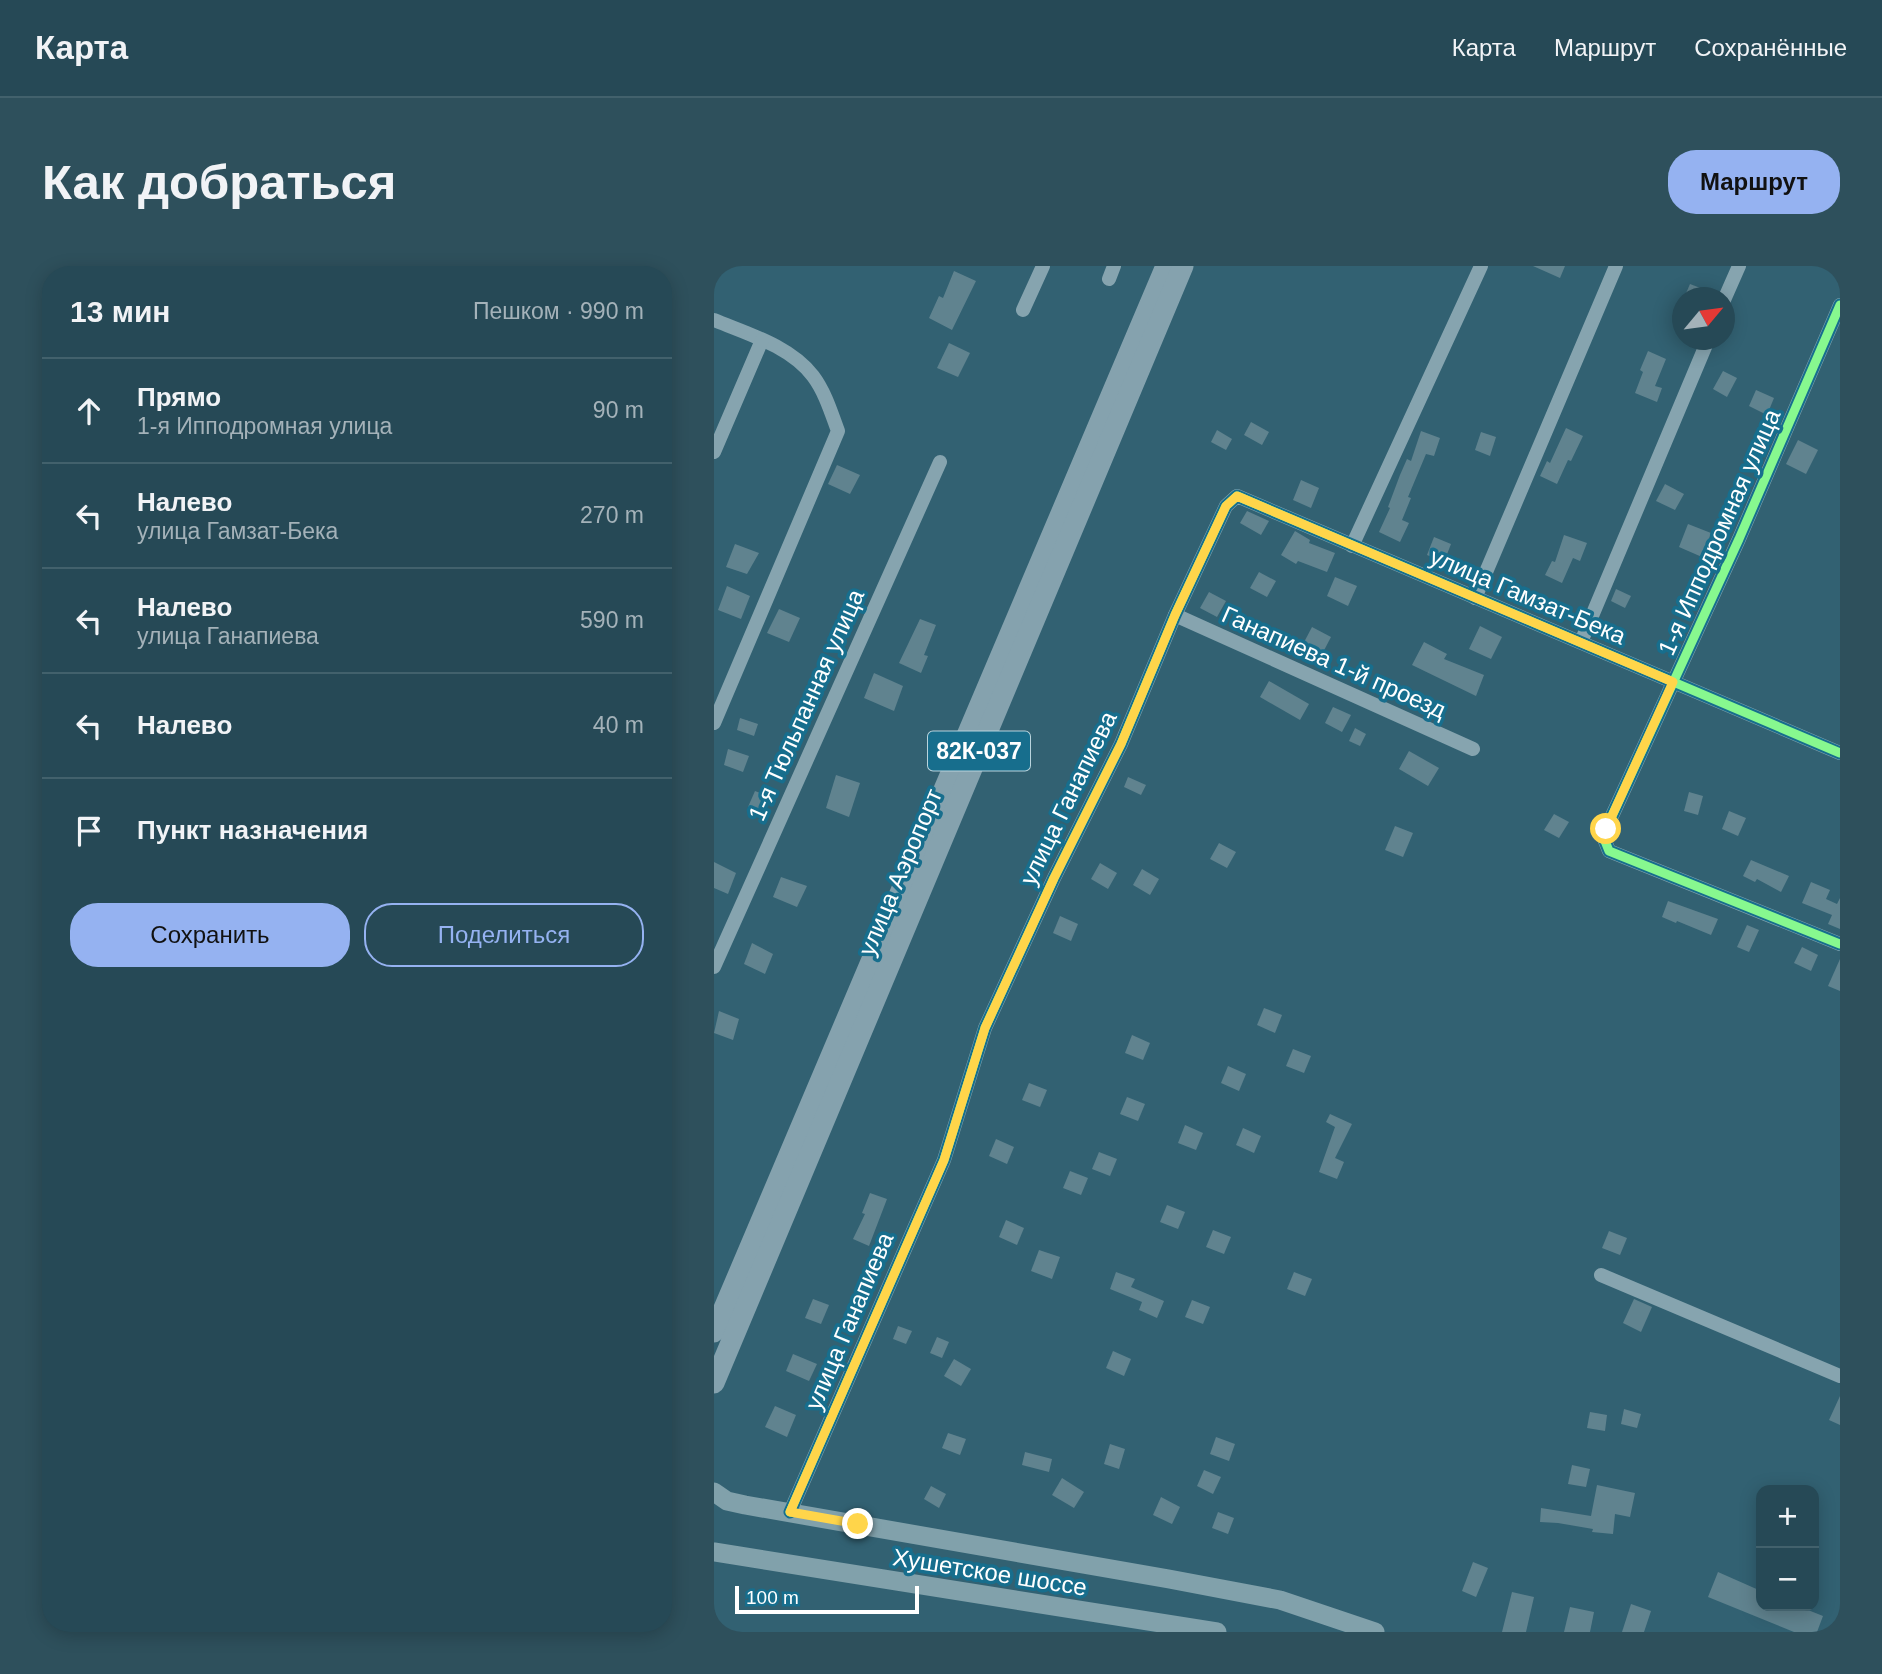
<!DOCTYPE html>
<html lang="ru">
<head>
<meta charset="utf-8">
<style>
  body { margin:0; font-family:Helvetica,sans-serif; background:#2e505c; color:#f1f3f6 }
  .controls { position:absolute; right:21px; bottom:21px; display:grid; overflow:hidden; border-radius:14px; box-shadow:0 4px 18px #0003 }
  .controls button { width:63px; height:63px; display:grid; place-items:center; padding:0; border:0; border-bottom:2px solid #42616c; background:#264956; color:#f1f3f6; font:35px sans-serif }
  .compass { position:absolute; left:958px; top:21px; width:63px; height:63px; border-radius:50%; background:#264956; box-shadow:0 4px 18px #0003; rotate:61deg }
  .scale { position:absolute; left:21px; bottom:18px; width:184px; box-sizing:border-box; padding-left:7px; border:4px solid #fff; border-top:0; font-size:19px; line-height:24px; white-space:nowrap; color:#fff; -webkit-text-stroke:5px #176e8d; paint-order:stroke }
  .stop { position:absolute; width:21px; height:21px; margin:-16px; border:5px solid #ffd54a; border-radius:50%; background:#fff }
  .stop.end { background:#ffd54a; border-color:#fff; box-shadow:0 2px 7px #0008 }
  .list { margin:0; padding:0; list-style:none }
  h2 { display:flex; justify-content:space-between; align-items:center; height:91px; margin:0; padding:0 28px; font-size:30px }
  h2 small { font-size:23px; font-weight:400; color:#a4b2b9 }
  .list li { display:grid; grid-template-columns:46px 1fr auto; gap:21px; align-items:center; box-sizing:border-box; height:105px; padding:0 28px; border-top:2px solid #42616c }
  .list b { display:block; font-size:26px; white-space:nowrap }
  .list p { margin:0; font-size:23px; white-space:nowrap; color:#a4b2b9 }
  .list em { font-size:23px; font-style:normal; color:#a4b2b9 }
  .actions { display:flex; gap:14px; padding:21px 28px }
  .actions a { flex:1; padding:16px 0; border:2px solid #95b2f1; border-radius:28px; text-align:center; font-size:24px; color:#95b2f1 }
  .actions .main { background:#95b2f1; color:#111 }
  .icon { flex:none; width:38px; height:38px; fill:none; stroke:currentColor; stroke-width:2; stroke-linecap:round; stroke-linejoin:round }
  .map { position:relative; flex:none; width:1126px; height:1366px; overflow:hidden; border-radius:28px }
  header { display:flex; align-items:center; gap:42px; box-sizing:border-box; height:98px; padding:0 35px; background:#264956; border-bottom:2px solid #42616c }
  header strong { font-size:33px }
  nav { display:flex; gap:38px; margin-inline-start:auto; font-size:24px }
  .intro { display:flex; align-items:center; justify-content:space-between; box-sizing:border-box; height:168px; padding:0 42px }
  h1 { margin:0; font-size:49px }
  .button { padding:18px 32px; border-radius:28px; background:#95b2f1; color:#111; font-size:24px; font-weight:700 }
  main { display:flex; gap:42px; padding:0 42px }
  aside { flex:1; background:#264956; border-radius:28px; box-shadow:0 4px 18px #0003 }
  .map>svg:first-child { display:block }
  .building { fill:#60838f }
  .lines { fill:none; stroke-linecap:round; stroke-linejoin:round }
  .minor { stroke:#86a4af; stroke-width:14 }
  .secondary { stroke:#81a1ab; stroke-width:19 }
  .primary { stroke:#85a2ae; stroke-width:21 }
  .cycleway-casing { stroke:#176e8d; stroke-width:13 }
  .cycleway { stroke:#87f88f; stroke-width:9 }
  .route { stroke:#ffd54a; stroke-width:9 }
  .labels { text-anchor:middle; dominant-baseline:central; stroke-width:7; stroke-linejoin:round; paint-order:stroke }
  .shield { fill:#176e8d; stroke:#b9d4dd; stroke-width:2 }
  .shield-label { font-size:23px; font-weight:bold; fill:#fff }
  .street-label { font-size:24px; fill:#fff; stroke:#176e8d }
</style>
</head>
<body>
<header>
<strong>Карта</strong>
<nav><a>Карта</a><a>Маршрут</a><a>Сохранённые</a></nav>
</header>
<div class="intro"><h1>Как добраться</h1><a class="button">Маршрут</a></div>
<main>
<aside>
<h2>13 мин<small>Пешком · 990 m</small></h2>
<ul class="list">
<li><svg class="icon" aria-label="ahead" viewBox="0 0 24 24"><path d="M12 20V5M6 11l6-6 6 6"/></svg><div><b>Прямо</b><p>1-я Ипподромная улица</p></div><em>90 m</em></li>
<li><svg class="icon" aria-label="left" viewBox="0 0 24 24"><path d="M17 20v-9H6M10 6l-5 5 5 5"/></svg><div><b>Налево</b><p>улица Гамзат-Бека</p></div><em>270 m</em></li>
<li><svg class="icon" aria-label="left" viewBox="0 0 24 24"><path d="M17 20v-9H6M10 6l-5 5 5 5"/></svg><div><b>Налево</b><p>улица Ганапиева</p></div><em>590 m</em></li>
<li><svg class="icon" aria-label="left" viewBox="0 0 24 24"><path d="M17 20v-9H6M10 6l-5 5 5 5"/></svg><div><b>Налево</b></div><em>40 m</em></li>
<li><svg class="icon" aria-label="arrive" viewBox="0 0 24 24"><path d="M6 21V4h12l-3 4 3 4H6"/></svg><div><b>Пункт назначения</b></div></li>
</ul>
<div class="actions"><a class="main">Сохранить</a><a>Поделиться</a></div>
</aside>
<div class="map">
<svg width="1126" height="1366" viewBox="0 0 1126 1366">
  <rect width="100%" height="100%" fill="#326172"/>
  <g class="building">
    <polygon points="819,0 851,0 846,12"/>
    <polygon points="240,5 262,15 238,64 215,52 225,30 229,32"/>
    <polygon points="976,18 1002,28 1001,32 970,32"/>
    <polygon points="235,77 256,87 244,111 223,102"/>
    <polygon points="934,85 952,93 941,120 948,122 943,136 921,127 929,106 926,104"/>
    <polygon points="1009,105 1023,112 1013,131 999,123"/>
    <polygon points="1042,124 1060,132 1053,149 1035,140"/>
    <polygon points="537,156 555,166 548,179 530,169"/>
    <polygon points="852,162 869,170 857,195 854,194 843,218 826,210 833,195 836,197"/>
    <polygon points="503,164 518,173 512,184 497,176"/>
    <polygon points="707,165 726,172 720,190 712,188 694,231 697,232 688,254 695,257 686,276 665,266 676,242 674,241 686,209 693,193 697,195"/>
    <polygon points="767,166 782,171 776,190 761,184"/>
    <polygon points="1084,174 1104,184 1092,208 1072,198"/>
    <polygon points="123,199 146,209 136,228 114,218"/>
    <polygon points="587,214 605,222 597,242 579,234"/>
    <polygon points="951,218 970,228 961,244 942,235"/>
    <polygon points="533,245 555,255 547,269 526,257"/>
    <polygon points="974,258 997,267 988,291 965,281"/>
    <polygon points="581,265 596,274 595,277 621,287 613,306 584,295 582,298 567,289"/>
    <polygon points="850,269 873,277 866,295 859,292 848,317 831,309 838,295 841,296"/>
    <polygon points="720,271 737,278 730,296 713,289"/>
    <polygon points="21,278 45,287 33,308 12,301"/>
    <polygon points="545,306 562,315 553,331 536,322"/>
    <polygon points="621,311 643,320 634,340 613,330"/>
    <polygon points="13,320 36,330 27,353 4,344"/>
    <polygon points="902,323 917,330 911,342 897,335"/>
    <polygon points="495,326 512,335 503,351 486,342"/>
    <polygon points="65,343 86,352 75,376 53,367"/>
    <polygon points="206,353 222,359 210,389 214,390 207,407 185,397"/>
    <polygon points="766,360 788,371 777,393 755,383"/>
    <polygon points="598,361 617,371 606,392 587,382"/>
    <polygon points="710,376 733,388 730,393 770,409 762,430 698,399"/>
    <polygon points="160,407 189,420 180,445 150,432"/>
    <polygon points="555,415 595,438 586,454 546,431"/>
    <polygon points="619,441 637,449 628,466 611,457"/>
    <polygon points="26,452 44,458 40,470 23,464"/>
    <polygon points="641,462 652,468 646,480 635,475"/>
    <polygon points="14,483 35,490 29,506 10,499"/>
    <polygon points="695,485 725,502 714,520 685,503"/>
    <polygon points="122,509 146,517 135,551 112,542"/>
    <polygon points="414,511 432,519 427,529 410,521"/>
    <polygon points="41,525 56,531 51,548 34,541"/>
    <polygon points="975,526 989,530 984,549 970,545"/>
    <polygon points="1015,545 1032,552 1024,570 1008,563"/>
    <polygon points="840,548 855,556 845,572 830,564"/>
    <polygon points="681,560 699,567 689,591 671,584"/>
    <polygon points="505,577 522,586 513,602 496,593"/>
    <polygon points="1037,594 1075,610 1067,626 1043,613 1041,616 1029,610"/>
    <polygon points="0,596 22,607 14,628 0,622"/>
    <polygon points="386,597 403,607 394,623 377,613"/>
    <polygon points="428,603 445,613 436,629 419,619"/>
    <polygon points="67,611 93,620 83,641 59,631"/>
    <polygon points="1097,616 1116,624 1112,633 1123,638 1126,632 1126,663 1114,658 1118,649 1088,637"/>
    <polygon points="954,635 1004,653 997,669 963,655 962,657 948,651"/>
    <polygon points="346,650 364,658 357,675 339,667"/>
    <polygon points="1033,659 1045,664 1035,686 1023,681"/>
    <polygon points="38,677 59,688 51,708 30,698"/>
    <polygon points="1088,681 1104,689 1097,705 1080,697"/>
    <polygon points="1126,693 1126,725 1114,720"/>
    <polygon points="550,742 568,749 561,767 543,759"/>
    <polygon points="5,745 25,753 19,774 0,767"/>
    <polygon points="418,769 436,777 429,794 411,787"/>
    <polygon points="579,783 597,790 590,807 572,800"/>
    <polygon points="514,800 532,808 525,825 507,817"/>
    <polygon points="315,817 333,824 326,841 308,834"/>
    <polygon points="413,831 431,838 424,855 406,848"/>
    <polygon points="616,848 638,858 621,892 630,896 623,913 605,906 621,861 612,856"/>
    <polygon points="471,859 489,867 482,884 464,877"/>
    <polygon points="529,862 547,870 540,887 522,879"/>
    <polygon points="282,873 300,881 293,898 275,890"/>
    <polygon points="385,886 403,893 396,910 378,903"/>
    <polygon points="356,905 374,912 367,929 349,922"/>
    <polygon points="156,927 173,933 155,980 139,973 151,948 148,947"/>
    <polygon points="453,939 471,946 464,963 446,956"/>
    <polygon points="292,954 310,962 303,979 285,971"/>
    <polygon points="499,964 517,971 510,988 492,981"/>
    <polygon points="895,965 913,972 906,989 888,982"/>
    <polygon points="325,984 346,991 338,1013 317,1005"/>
    <polygon points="402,1006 421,1013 417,1021 450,1035 443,1052 425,1044 428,1036 396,1023"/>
    <polygon points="580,1006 598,1013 591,1030 573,1023"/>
    <polygon points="99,1033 115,1039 107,1058 91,1052"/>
    <polygon points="920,1033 938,1041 927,1066 909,1057"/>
    <polygon points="478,1034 496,1041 489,1058 471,1051"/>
    <polygon points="184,1060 198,1065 192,1078 179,1073"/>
    <polygon points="223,1071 235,1076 228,1092 216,1087"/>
    <polygon points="399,1085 417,1093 410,1110 392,1102"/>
    <polygon points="79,1088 103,1098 95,1115 72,1105"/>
    <polygon points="240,1093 257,1103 247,1120 230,1110"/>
    <polygon points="1126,1130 1126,1159 1115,1154"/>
    <polygon points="61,1140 82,1149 73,1171 51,1161"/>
    <polygon points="910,1143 927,1148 923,1162 907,1158"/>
    <polygon points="876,1146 893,1149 891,1165 873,1162"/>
    <polygon points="234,1167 252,1173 246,1189 228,1182"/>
    <polygon points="502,1171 521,1178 515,1195 496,1188"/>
    <polygon points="396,1178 411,1183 405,1203 390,1198"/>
    <polygon points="311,1186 338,1193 335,1206 308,1199"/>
    <polygon points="858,1199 876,1203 872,1221 854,1218"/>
    <polygon points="490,1204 507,1211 499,1228 483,1220"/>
    <polygon points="348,1212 370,1226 360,1242 338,1229"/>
    <polygon points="883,1219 921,1227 916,1251 901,1248 899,1268 878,1266 879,1263 844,1257 826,1256 827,1242 877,1250"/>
    <polygon points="217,1220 232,1228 225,1242 210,1233"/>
    <polygon points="447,1231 466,1241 458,1258 439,1249"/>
    <polygon points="504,1246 520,1252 514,1268 498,1262"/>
    <polygon points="759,1296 774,1302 762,1331 748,1325"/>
    <polygon points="1004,1306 1047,1325 1047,1340 1084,1340 1109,1350 1103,1366 1080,1366 994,1331"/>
    <polygon points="798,1326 820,1331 812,1366 788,1366"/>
    <polygon points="917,1338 937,1345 930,1366 908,1366"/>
    <polygon points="856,1341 880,1346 876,1366 850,1366"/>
  </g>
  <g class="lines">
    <g class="minor">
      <polyline points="395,13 400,0"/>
      <polyline points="1010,34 1025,0"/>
      <polyline points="1126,39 1025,273 892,563 891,575 895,585 1126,678"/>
      <polyline points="309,44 329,0"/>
      <path d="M0 54C34 68 76 80 99 110 111 126 117 146 124 165L0 457"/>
      <polyline points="0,186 48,74"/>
      <polyline points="638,280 767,0"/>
      <polyline points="761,332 902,0"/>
      <polyline points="461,349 759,483"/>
      <polyline points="867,376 994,74"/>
      <polyline points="0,701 226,196"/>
      <polyline points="887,1009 1126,1110"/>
      <polyline points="76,1246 230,894 271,762 340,612 407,478 461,349 512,240 523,230 1126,487"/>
    </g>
    <g class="secondary">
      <polyline points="0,1226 13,1235 31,1239 455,1313 566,1334 661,1366"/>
      <polyline points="0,1286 503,1366"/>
    </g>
    <g class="primary">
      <polyline points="0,1066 452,0"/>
      <polyline points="0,1117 469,0"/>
    </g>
    <g class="cycleway-casing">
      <g id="cycleway">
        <polyline points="1126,39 1025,273 892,563 891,575 895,585 1126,678"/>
        <polyline points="76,1246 230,894 271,762 340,612 407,478 461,349 512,240 523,230 1126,487"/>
      </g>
    </g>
    <use href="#cycleway" class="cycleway"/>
  </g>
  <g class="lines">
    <polyline class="route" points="144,1258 76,1246 230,894 271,762 340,612 407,478 461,349 512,240 523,230 959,416 892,563"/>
  </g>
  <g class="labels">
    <rect class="shield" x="214" y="465.5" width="102" height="39" rx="5"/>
    <g class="shield-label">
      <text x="265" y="485">82К-037</text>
    </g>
    <g class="street-label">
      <text transform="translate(1005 266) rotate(-66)">1-я Ипподромная улица</text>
      <text transform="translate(814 330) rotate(23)">улица Гамзат-Бека</text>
      <text transform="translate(620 396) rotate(24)">Ганапиева 1-й проезд</text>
      <text transform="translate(92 439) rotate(-66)">1-я Тюльпанная улица</text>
      <text transform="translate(354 532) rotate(-64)">улица Ганапиева</text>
      <text transform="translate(186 606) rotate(-67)">улица Аэропорт</text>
      <text transform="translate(135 1055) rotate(-67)">улица Ганапиева</text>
      <text transform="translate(276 1306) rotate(9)">Хушетское шоссе</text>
    </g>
  </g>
</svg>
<div class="controls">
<button>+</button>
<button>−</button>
</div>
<svg class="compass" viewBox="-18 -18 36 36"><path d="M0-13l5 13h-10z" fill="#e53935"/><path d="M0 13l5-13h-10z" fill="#a4b2b9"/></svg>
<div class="scale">100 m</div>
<div class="stop" style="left:892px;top:563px"></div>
<div class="stop end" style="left:144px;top:1258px"></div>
</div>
</main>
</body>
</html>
